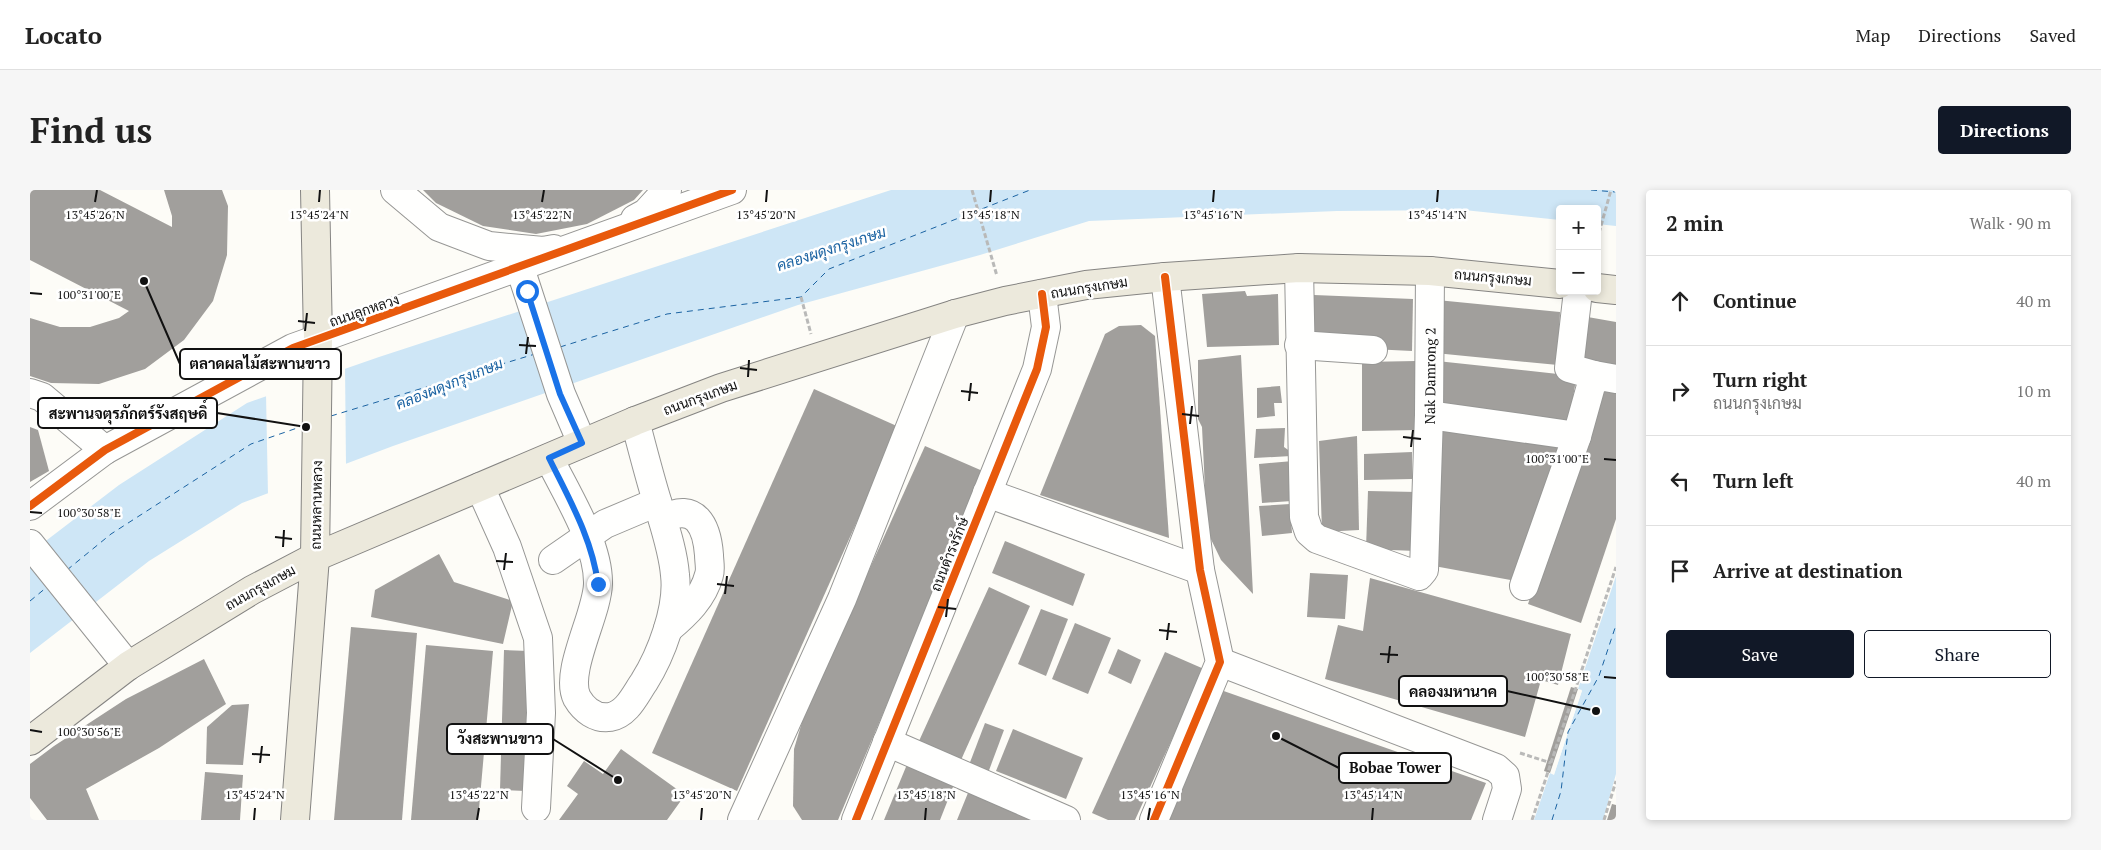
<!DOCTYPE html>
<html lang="en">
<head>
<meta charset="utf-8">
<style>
  body { margin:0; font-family:"PT Serif",Sarabun,serif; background:#f6f6f6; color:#222 }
  .controls { position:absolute; right:15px; top:15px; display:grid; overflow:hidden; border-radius:5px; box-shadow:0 2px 8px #0003 }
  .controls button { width:45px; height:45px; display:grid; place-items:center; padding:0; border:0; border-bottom:1px solid #e0e0e0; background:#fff; color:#222; font:25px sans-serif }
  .stop { position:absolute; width:15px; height:15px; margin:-11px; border:4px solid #1a73e8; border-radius:50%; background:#fff }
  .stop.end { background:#1a73e8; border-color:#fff; box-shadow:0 1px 5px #0008 }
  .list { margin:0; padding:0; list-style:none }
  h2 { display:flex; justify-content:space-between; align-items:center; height:65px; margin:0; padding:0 20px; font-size:21px }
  h2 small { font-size:16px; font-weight:400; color:#767676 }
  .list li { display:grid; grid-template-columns:32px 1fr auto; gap:15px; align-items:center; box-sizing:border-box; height:90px; padding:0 20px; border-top:1px solid #e0e0e0 }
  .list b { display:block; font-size:19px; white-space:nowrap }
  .list p { margin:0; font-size:16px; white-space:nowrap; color:#767676 }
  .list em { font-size:16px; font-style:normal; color:#767676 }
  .actions { display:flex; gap:10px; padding:15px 20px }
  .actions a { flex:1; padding:11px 0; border:1px solid #111827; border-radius:5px; text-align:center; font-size:18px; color:#111827 }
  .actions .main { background:#111827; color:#fff }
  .icon { flex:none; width:28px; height:28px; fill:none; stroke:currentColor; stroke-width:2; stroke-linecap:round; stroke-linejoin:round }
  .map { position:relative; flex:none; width:1586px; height:630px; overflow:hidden; border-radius:5px }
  header { display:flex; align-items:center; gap:30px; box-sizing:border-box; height:70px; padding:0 25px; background:#fff; border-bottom:1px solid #e0e0e0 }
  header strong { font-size:24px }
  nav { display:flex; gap:28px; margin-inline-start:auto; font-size:18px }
  .intro { display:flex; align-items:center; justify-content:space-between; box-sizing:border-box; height:120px; padding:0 30px }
  h1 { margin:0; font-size:35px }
  .button { padding:12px 22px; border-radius:5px; background:#111827; color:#fff; font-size:18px; font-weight:700 }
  main { display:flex; gap:30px; padding:0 30px }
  aside { flex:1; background:#fff; border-radius:5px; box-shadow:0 2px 8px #0003 }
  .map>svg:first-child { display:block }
  .water { fill:#cee6f6 }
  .pier { fill:#fdfcf7 }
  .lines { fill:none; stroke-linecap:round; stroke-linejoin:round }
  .ferry { stroke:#1b63a2; stroke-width:1; stroke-dasharray:6 5; stroke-linecap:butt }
  .building { fill:#a19f9c }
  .minor-casing { stroke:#979795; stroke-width:30 }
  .major-casing { stroke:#858482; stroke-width:30 }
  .path { stroke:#b9b9b8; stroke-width:3; stroke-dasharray:5 2.5; stroke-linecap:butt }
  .minor { stroke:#fffffe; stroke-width:28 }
  .major { stroke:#ece9dc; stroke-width:28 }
  .cycleway-casing { stroke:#fff; stroke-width:11 }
  .cycleway { stroke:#e8590c; stroke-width:8 }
  .route { stroke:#1a73e8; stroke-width:6 }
  .ticks { fill:none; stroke:#111; stroke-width:2 }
  .labels { text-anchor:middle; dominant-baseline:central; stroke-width:5; stroke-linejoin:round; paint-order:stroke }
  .street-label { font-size:14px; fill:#111; stroke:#fff }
  .water-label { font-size:15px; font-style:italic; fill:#1b63a2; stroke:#fff }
  .ticks-label { font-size:12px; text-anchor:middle; fill:#111; stroke:#fff; stroke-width:5; stroke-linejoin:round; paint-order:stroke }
  .leader { fill:none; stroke:#111; stroke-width:2 }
  .callout-dot { fill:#111; stroke:#fff; stroke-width:2 }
  .callout { fill:#fff; stroke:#111; stroke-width:2 }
  .callout-label { font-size:15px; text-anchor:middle; font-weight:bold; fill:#111 }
</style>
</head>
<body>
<header>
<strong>Locato</strong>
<nav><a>Map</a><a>Directions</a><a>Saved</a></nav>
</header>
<div class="intro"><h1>Find us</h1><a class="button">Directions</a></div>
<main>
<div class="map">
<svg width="1586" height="630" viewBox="0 0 1586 630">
  <rect width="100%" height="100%" fill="#fdfcf7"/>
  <g class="water">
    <polygon points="861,0 1586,0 1586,36 1567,34 1567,19 1530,19 1530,30 1434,20 1307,21 1059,31 950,65 768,115 363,256 212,313 119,371 0,463 0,363 89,295 217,213 349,167"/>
    <polygon points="1586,386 1586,584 1573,630 1504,630 1520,583 1524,584 1552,501 1548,499"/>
  </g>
  <g class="pier">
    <polygon points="315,176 316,276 238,305 236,204"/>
    <polygon points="1548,499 1552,500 1524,585 1520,583 1523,581 1549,502"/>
  </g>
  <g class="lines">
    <g class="ferry">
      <polyline points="1561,0 1586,2"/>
      <polyline points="530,157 637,124 771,107 799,79 1000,0"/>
      <polyline points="301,226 505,164"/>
      <polyline points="37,380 81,344 221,254 273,236"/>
      <polyline points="0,411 17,397"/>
      <polyline points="1522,630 1531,601 1538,542 1569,486 1586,435"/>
    </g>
  </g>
  <g class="building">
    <polygon points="0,0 70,0 142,37 142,26 134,0 192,0 198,16 197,65 183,111 154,150 115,179 69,194 21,193 0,186 0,128 30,137 60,137 89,128 99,121 0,70"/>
    <polygon points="393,0 613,0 604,10 557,34 506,44 453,36 406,13"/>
    <polygon points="1215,101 1217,106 1248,104 1249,155 1177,157 1172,104"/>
    <polygon points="1284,105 1383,109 1382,161 1281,156"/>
    <polygon points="1407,110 1530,122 1528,175 1405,163"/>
    <polygon points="1552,126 1586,132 1586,181 1546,175"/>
    <polygon points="1111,135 1125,146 1139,348 1010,305 1075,144 1089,136"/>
    <polygon points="1211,165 1223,404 1191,370 1177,341 1172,237 1168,229 1168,170"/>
    <polygon points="1386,171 1388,240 1332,241 1332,172"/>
    <polygon points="1407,171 1528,184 1546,190 1538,236 1405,220"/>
    <polygon points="1250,196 1252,213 1244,213 1245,226 1227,228 1227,198"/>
    <polygon points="1570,197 1586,201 1586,329 1551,433 1498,414"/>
    <polygon points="784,199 869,237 707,601 622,563"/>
    <polygon points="1400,227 1536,241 1486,391 1404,376"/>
    <polygon points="0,237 8,240 19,281 0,292"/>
    <polygon points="1255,238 1254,257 1261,262 1261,266 1224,268 1226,239"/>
    <polygon points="1327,246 1329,340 1292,342 1289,251"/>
    <polygon points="895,256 955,282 808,630 772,630 763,616 764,559 775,522"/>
    <polygon points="1382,262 1382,289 1334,290 1334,264"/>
    <polygon points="1263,271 1262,311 1232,313 1229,274"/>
    <polygon points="1338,301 1387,302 1386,361 1336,359"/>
    <polygon points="1260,314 1262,343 1232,346 1229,316"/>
    <polygon points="975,351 1055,384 1043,416 962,383"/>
    <polygon points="409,364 424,392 483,411 473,454 341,427 345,400"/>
    <polygon points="1280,383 1318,385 1315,429 1277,427"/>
    <polygon points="1340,388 1541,444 1528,495 1511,490 1495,547 1295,489 1308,435 1333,441"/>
    <polygon points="959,397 1000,416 931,570 889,551"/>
    <polygon points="1011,419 1038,429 1016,486 988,474"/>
    <polygon points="1045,433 1081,448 1058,504 1022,489"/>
    <polygon points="321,437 387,443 372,630 304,630"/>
    <polygon points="396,455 463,461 448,630 381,630"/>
    <polygon points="1088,459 1111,470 1101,494 1078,483"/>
    <polygon points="474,460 499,461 495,601 470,600"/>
    <polygon points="1135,462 1174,479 1105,630 1078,630 1062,623"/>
    <polygon points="174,469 196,514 129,558 56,599 69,630 17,630 0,608 0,574 24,556 96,509"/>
    <polygon points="1541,497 1548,499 1520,583 1514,581"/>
    <polygon points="1188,499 1456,593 1441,630 1135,630"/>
    <polygon points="219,514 213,575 176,574 177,537 202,515"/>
    <polygon points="955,533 974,540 958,583 939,575"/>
    <polygon points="983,539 1053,568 1036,609 966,581"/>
    <polygon points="591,559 655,605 637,630 529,630 548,604 537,596 554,571 573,584"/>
    <polygon points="878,572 925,592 910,630 854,630"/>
    <polygon points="175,582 213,585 210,630 171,630"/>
    <polygon points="942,593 1028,630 927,630"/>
    <polygon points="1582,614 1586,615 1586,630 1577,630"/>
  </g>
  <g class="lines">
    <g class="minor-casing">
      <g id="minor">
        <polyline points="365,0 409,37 459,56 513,61 524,59"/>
        <polyline points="605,29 616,23 637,0"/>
        <polyline points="490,78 531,204 552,253"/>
        <path id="s1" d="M1269 78 1274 327 1279 342 1287 349 1389 386 1394 380 1399 225 1400 81"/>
        <polyline points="1548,101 1539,178 1564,185"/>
        <polyline points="1269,155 1343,160"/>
        <polyline points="0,203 12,207 75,260"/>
        <polyline points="1399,225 1547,246"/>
        <path d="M519 268C536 303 569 354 568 394 567 425 534 482 547 508 554 520 566 529 580 527 597 524 605 505 614 492 631 465 649 418 645 385 643 360 634 335 627 311 619 285 612 257 605 231"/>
        <polyline points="450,297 477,357 508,448 511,523 506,618"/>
        <polyline points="957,303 1170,380"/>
        <polyline points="0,316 75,260 263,158 702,0"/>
        <path d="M633 329C666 311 677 337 679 365 679 371 681 379 679 385 673 408 656 424 638 439"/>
        <polyline points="0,354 98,476"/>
        <polyline points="523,370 575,334 627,312"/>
        <polyline points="1494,396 1547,246 1564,185 1586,189"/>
        <polyline points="1190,472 1466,578 1475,586 1477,599 1467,630"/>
        <polyline points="857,552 1036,630"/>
        <polyline points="712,630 812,409 925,124"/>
        <polyline points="826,630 1007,179 1016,137 1012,104"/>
        <polyline points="1124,630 1190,472 1170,380 1135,87"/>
      </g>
    </g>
    <g class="major-casing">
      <g id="major">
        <polyline points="1567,98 1586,100"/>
        <polyline points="0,551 98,476 222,400 285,367 605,231 691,198 925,124 975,111 1056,95 1135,87 1269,78 1400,81 1530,94"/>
        <polyline points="265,630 285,367 288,149 285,0"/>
      </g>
    </g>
    <g class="path">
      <polyline points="942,0 967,86"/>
      <polyline points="1567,50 1581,0"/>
      <polyline points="771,107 781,144"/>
      <polyline points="1490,563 1521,573"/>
      <polyline points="1502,630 1586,377"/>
      <polyline points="1574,630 1586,591"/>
    </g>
    <use href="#minor" class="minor"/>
    <use href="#major" class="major"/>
    <g class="cycleway-casing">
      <g id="cycleway">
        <polyline points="0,316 75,260 263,158 702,0"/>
        <polyline points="826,630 1007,179 1016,137 1012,104"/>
        <polyline points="1124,630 1190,472 1170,380 1135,87"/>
      </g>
    </g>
    <use href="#cycleway" class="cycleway"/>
  </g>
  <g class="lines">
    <path class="route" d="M497 101 530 204 552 253 519 268C539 309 562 348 568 394"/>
  </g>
  <path class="ticks" d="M65 12 67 0M289 12 290 0M512 12 514 0M736 12 737 0M960 12 961 0M1183 12 1184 0M1407 12 1408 0M0 103 12 104M268 131 285 133M275 141 277 123M489 155 506 156M496 164 498 147M710 178 727 180M718 187 719 170M931 201 948 203M939 211 941 193M1152 224 1169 226M1160 234 1162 216M1373 247 1391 249M1381 257 1383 240M1574 269 1586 270M0 322 12 323M245 347 262 349M253 357 254 340M466 371 483 372M474 380 476 363M687 394 704 396M695 404 697 386M908 417 926 419M916 427 918 409M1129 440 1147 442M1137 450 1139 433M1350 464 1368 465M1358 473 1360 456M1574 487 1586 488M0 540 12 542M222 564 240 565M230 573 232 556M224 630 225 618M447 630 449 618M671 630 672 618M895 630 896 618M1118 630 1120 618M1342 630 1343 618"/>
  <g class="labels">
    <g class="street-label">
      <text transform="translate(1463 87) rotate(5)">ถนนกรุงเกษม</text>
      <text transform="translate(1059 97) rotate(-9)">ถนนกรุงเกษม</text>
      <text transform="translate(334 120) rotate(-19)">ถนนลูกหลวง</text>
      <text stroke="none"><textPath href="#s1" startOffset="586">Nak Damrong 2</textPath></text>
      <text transform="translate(670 207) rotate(-20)">ถนนกรุงเกษม</text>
      <text transform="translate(286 315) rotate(-89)">ถนนหลานหลวง</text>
      <text transform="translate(919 364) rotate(-68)">ถนนดำรงรักษ์</text>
      <text transform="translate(230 397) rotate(-29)">ถนนกรุงเกษม</text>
    </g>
    <g class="water-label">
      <text transform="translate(801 58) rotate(-18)">คลองผดุงกรุงเกษม</text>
      <text transform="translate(419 193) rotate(-22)">คลองผดุงกรุงเกษม</text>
    </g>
  </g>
  <g class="ticks-label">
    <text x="65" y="29">13°45'26"N</text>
    <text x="289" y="29">13°45'24"N</text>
    <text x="512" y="29">13°45'22"N</text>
    <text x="736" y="29">13°45'20"N</text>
    <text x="960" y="29">13°45'18"N</text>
    <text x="1183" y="29">13°45'16"N</text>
    <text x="1407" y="29">13°45'14"N</text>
    <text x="59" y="109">100°31'00"E</text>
    <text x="1527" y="273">100°31'00"E</text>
    <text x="59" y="327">100°30'58"E</text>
    <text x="1527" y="491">100°30'58"E</text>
    <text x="59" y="546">100°30'56"E</text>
    <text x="225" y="609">13°45'24"N</text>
    <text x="449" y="609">13°45'22"N</text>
    <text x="672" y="609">13°45'20"N</text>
    <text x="896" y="609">13°45'18"N</text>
    <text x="1120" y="609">13°45'16"N</text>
    <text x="1343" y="609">13°45'14"N</text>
  </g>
  <path class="leader" d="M114 91L150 174M276 237L187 223M1566 521L1477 501M588 590L523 549M1246 546L1309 578"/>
  <g class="callout-dot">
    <circle cx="114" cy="91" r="5"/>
    <circle cx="276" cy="237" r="5"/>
    <circle cx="1566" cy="521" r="5"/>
    <circle cx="588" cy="590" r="5"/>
    <circle cx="1246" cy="546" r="5"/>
  </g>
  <g class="callout">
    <rect x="150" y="159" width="161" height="30" rx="5"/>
    <rect x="8" y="208" width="179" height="30" rx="5"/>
    <rect x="1369" y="486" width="108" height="30" rx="5"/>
    <rect x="417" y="534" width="106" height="30" rx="5"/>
    <rect x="1309" y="563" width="112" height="30" rx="5"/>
  </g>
  <g class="callout-label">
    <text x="230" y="179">ตลาดผลไม้สะพานขาว</text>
    <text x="98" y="229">สะพานจตุรภักตร์รังสฤษดิ์</text>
    <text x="1423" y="507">คลองมหานาค</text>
    <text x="470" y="554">วังสะพานขาว</text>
    <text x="1365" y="583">Bobae Tower</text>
  </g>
</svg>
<div class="controls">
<button>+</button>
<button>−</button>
</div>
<div class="stop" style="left:497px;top:101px"></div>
<div class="stop end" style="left:568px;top:394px"></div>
</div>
<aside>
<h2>2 min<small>Walk · 90 m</small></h2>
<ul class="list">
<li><svg class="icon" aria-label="ahead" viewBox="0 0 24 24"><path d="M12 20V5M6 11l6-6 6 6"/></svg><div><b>Continue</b></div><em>40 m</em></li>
<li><svg class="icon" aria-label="right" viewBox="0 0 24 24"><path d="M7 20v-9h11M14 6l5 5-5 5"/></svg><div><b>Turn right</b><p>ถนนกรุงเกษม</p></div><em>10 m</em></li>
<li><svg class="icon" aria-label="left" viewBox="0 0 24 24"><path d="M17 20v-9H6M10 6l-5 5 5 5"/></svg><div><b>Turn left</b></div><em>40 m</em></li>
<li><svg class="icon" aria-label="arrive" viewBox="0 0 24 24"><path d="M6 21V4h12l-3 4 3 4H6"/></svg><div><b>Arrive at destination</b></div></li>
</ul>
<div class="actions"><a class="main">Save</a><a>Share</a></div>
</aside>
</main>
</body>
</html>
